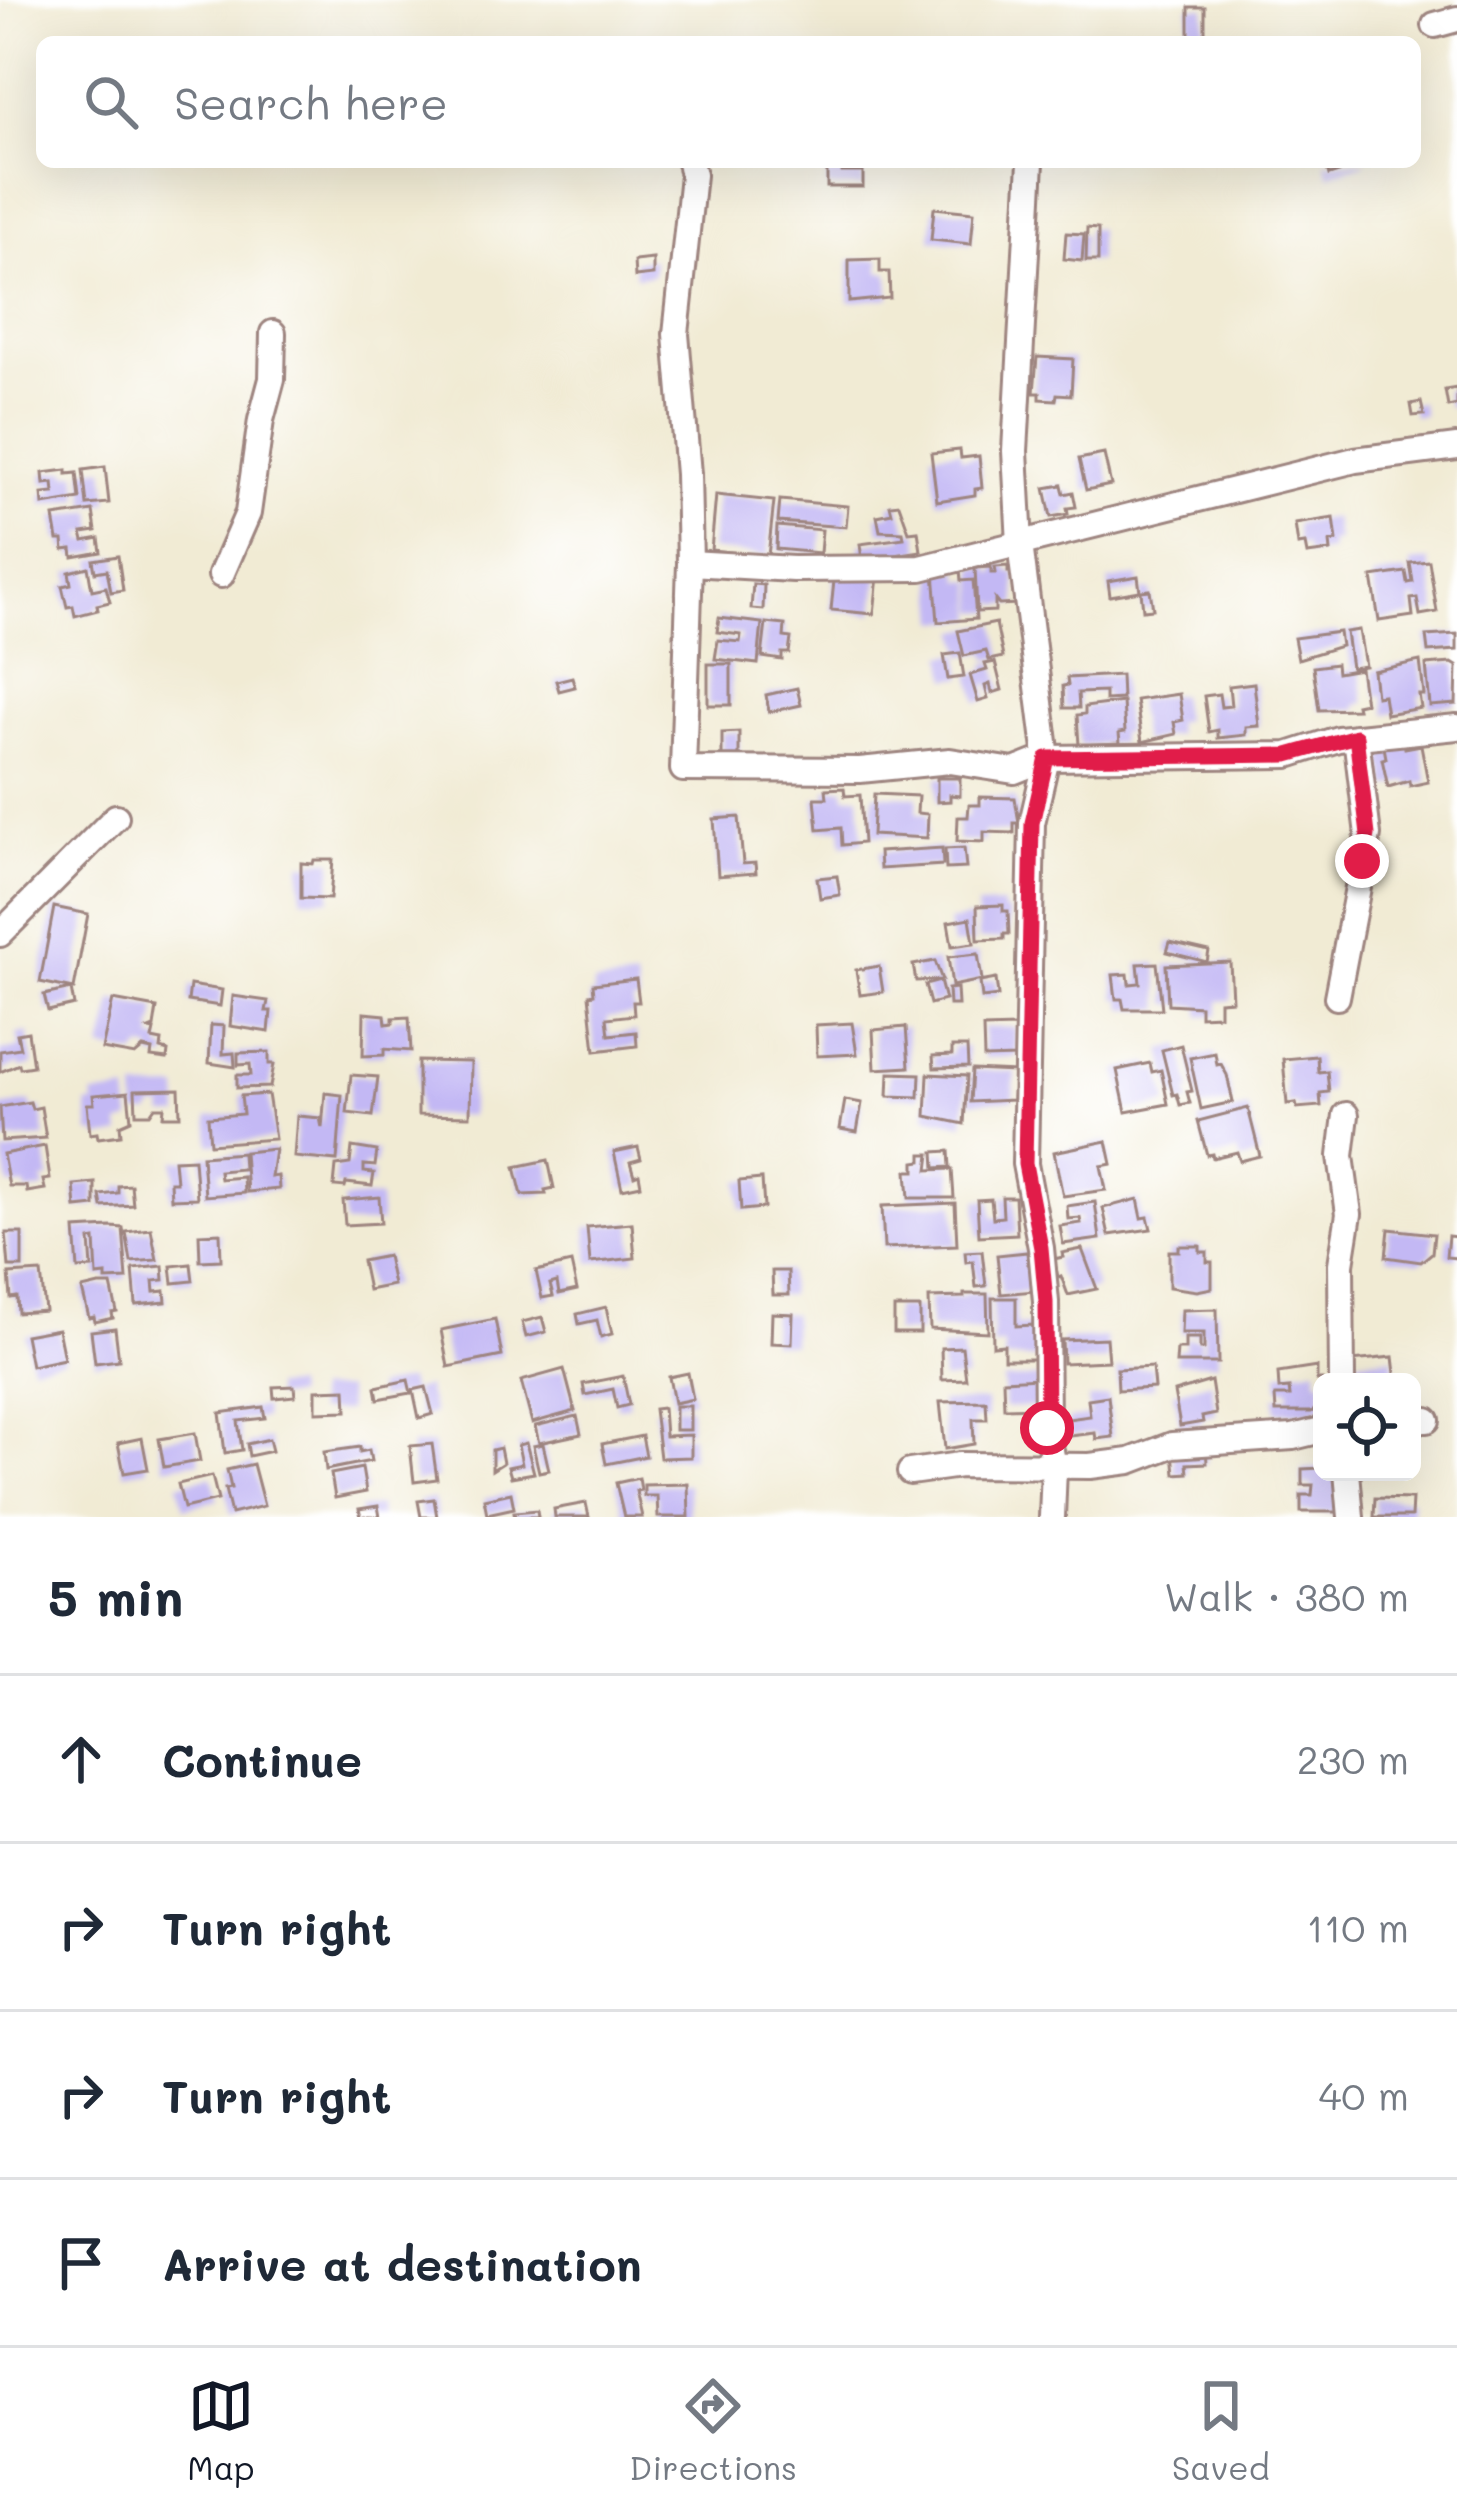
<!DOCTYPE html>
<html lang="en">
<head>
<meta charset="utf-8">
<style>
  body { margin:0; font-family:Mali,sans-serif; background:#f6f6f7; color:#1f2937 }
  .controls { position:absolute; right:36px; bottom:36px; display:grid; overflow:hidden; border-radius:18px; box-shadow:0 12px 48px #0002 }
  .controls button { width:108px; height:108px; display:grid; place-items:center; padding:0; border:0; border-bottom:3px solid #e0e1e3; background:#fff; color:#1f2937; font:60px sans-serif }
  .stop { position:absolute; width:36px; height:36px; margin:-27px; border:9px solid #e11d48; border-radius:50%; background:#fff }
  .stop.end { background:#e11d48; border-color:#fff; box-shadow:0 3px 12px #0008 }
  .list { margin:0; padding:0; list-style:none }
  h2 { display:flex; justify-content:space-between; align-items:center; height:156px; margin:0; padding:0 48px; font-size:51px }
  h2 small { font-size:39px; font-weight:400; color:#747a83 }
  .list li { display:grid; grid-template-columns:78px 1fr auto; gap:36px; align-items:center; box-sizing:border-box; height:168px; padding:0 48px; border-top:3px solid #e0e1e3 }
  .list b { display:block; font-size:45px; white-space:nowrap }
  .list em { font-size:39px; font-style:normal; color:#747a83 }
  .icon { flex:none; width:66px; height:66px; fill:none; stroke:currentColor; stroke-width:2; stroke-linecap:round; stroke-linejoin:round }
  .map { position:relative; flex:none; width:1457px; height:1517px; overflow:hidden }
  .search { position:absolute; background:#fff; box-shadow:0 12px 48px #0002; left:36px; right:36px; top:36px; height:132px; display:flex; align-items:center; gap:30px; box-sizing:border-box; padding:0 42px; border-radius:18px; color:#747a83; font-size:45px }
  .sheet { height:828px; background:#fff }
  nav { display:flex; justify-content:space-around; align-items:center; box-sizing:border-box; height:168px; border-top:3px solid #e0e1e3; background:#fff; font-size:33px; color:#747a83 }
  nav a { display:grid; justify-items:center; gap:6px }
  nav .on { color:#111827 }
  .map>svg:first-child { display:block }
  .building { fill:#c3b8f4 }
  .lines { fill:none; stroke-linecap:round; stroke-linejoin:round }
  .minor-casing { stroke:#9e8580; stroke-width:30 }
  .minor { stroke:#fff; stroke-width:24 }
  .route { stroke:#e11d48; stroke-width:15 }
</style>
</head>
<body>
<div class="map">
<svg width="1457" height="1517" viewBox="0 0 1457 1517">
  <rect width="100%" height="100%" fill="#fff"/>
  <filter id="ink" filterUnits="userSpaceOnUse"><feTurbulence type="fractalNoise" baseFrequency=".00833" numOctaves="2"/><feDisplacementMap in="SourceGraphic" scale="24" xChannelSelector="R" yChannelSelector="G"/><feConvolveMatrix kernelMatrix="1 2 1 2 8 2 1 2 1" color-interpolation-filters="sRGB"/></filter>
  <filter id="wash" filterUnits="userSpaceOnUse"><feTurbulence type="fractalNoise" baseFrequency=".004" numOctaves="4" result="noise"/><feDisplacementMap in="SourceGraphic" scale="48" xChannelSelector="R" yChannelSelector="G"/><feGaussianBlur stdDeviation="2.7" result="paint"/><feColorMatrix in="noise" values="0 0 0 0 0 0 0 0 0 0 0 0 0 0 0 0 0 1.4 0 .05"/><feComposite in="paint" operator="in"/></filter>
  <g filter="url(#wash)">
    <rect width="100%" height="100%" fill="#f1ebd4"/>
    <g id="blocks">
      <g class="building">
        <rect x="1189" y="7" width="16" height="31"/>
        <polygon points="1325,162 1367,162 1367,163 1329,175"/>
        <polygon points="827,164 841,164 842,172 863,172 863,187 827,187"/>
        <polygon points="934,208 974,212 971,244 931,240"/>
        <polygon points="1087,228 1098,229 1098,261 1086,261"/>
        <polygon points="1066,233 1084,234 1082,261 1064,259"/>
        <polygon points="653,259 653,275 635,277 634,261"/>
        <polygon points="880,259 880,272 889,272 890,298 849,302 849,260"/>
        <polygon points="1037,357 1073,359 1071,395 1057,394 1056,400 1040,399 1040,393 1034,393"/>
        <polygon points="1457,388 1457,405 1448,407 1445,390"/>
        <polygon points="1421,402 1424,415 1413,416 1411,404"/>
        <polygon points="960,450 961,458 979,456 982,488 975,489 975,495 937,501 931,453"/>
        <polygon points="1104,454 1111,485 1086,490 1079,459"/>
        <polygon points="105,467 109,503 87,505 83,470"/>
        <polygon points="67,470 67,474 77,473 80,499 43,505 42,494 54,493 53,483 44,484 43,473"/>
        <polygon points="1062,485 1064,494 1073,492 1076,507 1067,508 1068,514 1051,517 1045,488"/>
        <polygon points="716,495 774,501 768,556 711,550"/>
        <polygon points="780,500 848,506 846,527 778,522"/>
        <polygon points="899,504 909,532 918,531 921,551 862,560 860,544 904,538 903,532 880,531 877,516 892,513 890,505"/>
        <polygon points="93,511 96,531 82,533 84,541 99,538 101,552 73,557 72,549 64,550 63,540 58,540 54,517"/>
        <polygon points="1334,518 1337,541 1330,542 1331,551 1307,554 1305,544 1298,545 1295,524"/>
        <polygon points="777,526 822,530 820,553 776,549"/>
        <polygon points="118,556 123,590 111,592 107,570 95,572 93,560"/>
        <polygon points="1429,561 1437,612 1420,615 1417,598 1411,599 1413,616 1379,621 1372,577 1406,572 1408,583 1413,582 1410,563"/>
        <polygon points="1008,566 1008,572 1015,572 1017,604 999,605 995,600 995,611 977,612 975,568 991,567 991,573 996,573 995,567"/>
        <polygon points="88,567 92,590 106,587 110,602 97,605 98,610 75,616 73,606 67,607 62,586 71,584 69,572"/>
        <polygon points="960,570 961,581 973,580 976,619 938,622 934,572"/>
        <polygon points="835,571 878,576 874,614 831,610"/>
        <polygon points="1138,576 1140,591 1110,596 1108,581"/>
        <polygon points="753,584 764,585 763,610 751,609"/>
        <polygon points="1150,590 1153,609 1143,610 1141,591"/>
        <polygon points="719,618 762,623 758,664 715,659 718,640 740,642 741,635 717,632"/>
        <polygon points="766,623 785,625 784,637 791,638 789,653 782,653 782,660 762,657"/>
        <polygon points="996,623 1003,657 989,660 986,651 964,656 958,631"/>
        <polygon points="1359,630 1365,666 1351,668 1346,632"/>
        <polygon points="1339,632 1341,646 1298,659 1294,638"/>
        <polygon points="1457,634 1457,650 1428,652 1426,636"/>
        <polygon points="960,653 964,677 948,679 944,655"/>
        <polygon points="1420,661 1424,695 1419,695 1421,708 1386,714 1383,695 1376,696 1373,671"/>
        <polygon points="995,662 1002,690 992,693 990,684 985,686 988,699 978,702 970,675 987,670 985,664"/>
        <polygon points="1452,663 1457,666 1456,704 1430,706 1426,665"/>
        <rect x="708" y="664" width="23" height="41"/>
        <polygon points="1336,664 1337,673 1360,669 1365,703 1356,705 1357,709 1319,710 1313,667"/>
        <polygon points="1121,675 1122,699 1105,700 1105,692 1078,693 1079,708 1064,708 1063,686 1068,685 1067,678"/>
        <polygon points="572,677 575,687 559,691 556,681"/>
        <polygon points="1254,683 1259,726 1246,727 1246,735 1218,738 1218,730 1209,732 1204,696 1219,694 1221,707 1231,706 1229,686"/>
        <polygon points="797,688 801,705 769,712 766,695"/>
        <polygon points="1179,694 1183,720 1174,722 1176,734 1142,742 1136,700"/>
        <polygon points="1123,702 1125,732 1119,733 1120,743 1079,745 1077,715 1085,714 1085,707"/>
        <polygon points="739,732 739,757 722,757 722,733"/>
        <polygon points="1404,743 1405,748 1421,745 1428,782 1410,786 1409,781 1388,787 1382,759 1386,758 1384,747"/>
        <polygon points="937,778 960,778 960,796 950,795 950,801 937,802"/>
        <polygon points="844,788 845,796 860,795 863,843 842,845 841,828 818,830 815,798 827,798 826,789"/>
        <polygon points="874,794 918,796 917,813 928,814 927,838 872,835"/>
        <polygon points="980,797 1015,798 1019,823 1014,823 1014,833 984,832 984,842 957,841 958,817 968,817 969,805 980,805"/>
        <polygon points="739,817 743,864 755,863 756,873 718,876 714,819"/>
        <polygon points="942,848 943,865 880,869 879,852"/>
        <polygon points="964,848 966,868 946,869 945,849"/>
        <polygon points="314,860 333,860 330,899 301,898 301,863 313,864"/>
        <polygon points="837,876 840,895 820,898 817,878"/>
        <polygon points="1003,905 1003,911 1008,911 1009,934 1004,934 1004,939 978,940 977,906"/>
        <polygon points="54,907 88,914 74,989 40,982"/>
        <polygon points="970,918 974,943 952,946 948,922"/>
        <polygon points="1170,942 1209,951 1207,962 1167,952"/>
        <polygon points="978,954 982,980 952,986 948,957"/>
        <polygon points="935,961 942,980 916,981 913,965"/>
        <polygon points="1230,962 1232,1000 1219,1001 1219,1015 1200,1016 1200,1006 1168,1004 1166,965"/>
        <polygon points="1157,963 1162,1009 1124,1009 1122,999 1116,999 1113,975 1128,974 1129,984 1140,983 1138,964"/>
        <polygon points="879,966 883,992 860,995 856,970"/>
        <polygon points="636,979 639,1002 633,1002 634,1015 607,1018 609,1035 636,1032 637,1046 595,1051 589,995 594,994 593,984"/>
        <polygon points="996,979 998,996 982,998 980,982"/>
        <polygon points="940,981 945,1000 930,1004 925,985"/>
        <polygon points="190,985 222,990 220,1006 188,1001"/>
        <polygon points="957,988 958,1005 949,1005 948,989"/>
        <polygon points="71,989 74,1005 48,1011 44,995"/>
        <polygon points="233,996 268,1001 266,1011 271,1011 269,1032 230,1026"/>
        <polygon points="113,1000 157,1008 154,1027 149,1029 154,1030 152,1039 162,1041 161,1049 168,1051 167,1059 151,1057 152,1050 143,1048 135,1055 102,1049"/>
        <polygon points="364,1013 385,1015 386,1024 393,1023 393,1018 409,1017 411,1051 384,1049 384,1055 363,1056"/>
        <polygon points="852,1023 857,1054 817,1056 816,1025"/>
        <polygon points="211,1025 224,1026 223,1054 234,1053 235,1067 209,1063"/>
        <polygon points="906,1027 909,1067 875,1069 873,1030"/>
        <polygon points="1015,1027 1016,1057 984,1058 983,1028"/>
        <polygon points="28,1032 33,1066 20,1068 19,1064 0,1072 0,1051 20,1048 17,1034"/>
        <polygon points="1181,1045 1192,1091 1187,1092 1190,1103 1180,1105 1177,1094 1173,1095 1162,1050"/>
        <polygon points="952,1047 967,1047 968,1067 934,1068 933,1056 952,1055"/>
        <polygon points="269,1052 269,1064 274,1064 270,1087 237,1088 237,1075 251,1075 250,1064 238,1065 238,1053"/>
        <polygon points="1215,1053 1217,1065 1221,1064 1227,1075 1233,1102 1201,1109 1190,1058"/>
        <polygon points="1317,1056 1318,1072 1327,1071 1329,1092 1320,1093 1321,1106 1297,1108 1296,1103 1287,1104 1283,1059"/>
        <polygon points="418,1061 471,1062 470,1116 418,1115"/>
        <polygon points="1150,1063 1152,1072 1161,1070 1168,1104 1126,1112 1117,1070"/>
        <polygon points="972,1070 1015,1072 1013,1100 970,1102"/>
        <polygon points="889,1073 920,1074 919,1097 888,1096"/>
        <polygon points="928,1074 967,1076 964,1124 926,1116"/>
        <polygon points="351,1075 378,1077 373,1116 347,1113"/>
        <polygon points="179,1089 180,1116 163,1116 164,1107 155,1107 150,1114 136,1114 135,1090"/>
        <polygon points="128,1092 131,1120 120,1125 121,1135 98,1138 97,1133 90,1134 87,1104 94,1104 93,1095"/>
        <polygon points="325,1093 342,1095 337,1161 294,1157 297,1116 320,1118 322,1128"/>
        <polygon points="268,1094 275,1139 210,1144 208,1117 243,1114 241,1096"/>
        <polygon points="845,1100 862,1103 857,1132 840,1129"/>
        <polygon points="30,1102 32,1109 41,1107 46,1138 2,1141 0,1107"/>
        <polygon points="1248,1108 1260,1156 1240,1161 1237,1152 1213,1158 1212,1154 1207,1155 1198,1121"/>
        <polygon points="1107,1141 1112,1164 1101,1166 1106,1190 1063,1196 1054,1152"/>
        <polygon points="45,1146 50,1179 43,1180 45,1189 27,1192 26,1186 9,1186 3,1154"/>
        <polygon points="352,1147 377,1151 375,1166 364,1165 364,1172 374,1173 372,1186 346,1183 345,1187 334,1186 336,1166 350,1164"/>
        <polygon points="638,1147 641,1159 630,1162 634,1176 639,1174 641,1185 622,1189 614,1152"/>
        <polygon points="275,1149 271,1177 278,1176 279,1189 247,1192 244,1152"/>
        <polygon points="949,1151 950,1167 935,1168 934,1152"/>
        <polygon points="242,1153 243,1169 219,1171 220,1179 243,1177 244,1193 205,1196 202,1156"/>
        <polygon points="922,1154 930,1154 928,1170 952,1169 954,1198 909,1198 907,1171 915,1171 915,1162 922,1161"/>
        <polygon points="194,1159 197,1198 171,1199 170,1182 176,1182 174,1160"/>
        <polygon points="548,1160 554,1188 545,1190 546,1194 522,1195 515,1167"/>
        <polygon points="762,1179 764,1208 741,1210 739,1181"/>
        <polygon points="95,1183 95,1206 76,1208 74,1185"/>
        <polygon points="131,1185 133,1205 102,1207 100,1195 118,1193 118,1186"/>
        <polygon points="379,1197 381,1223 345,1225 343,1200"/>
        <polygon points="1002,1197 1015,1197 1017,1234 979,1236 977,1200 991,1199 993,1218 1003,1217"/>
        <polygon points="1138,1199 1142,1218 1148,1217 1151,1229 1109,1235 1103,1208"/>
        <polygon points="1095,1202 1100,1239 1063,1244 1060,1226 1081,1223 1080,1218 1068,1219 1067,1206"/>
        <polygon points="955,1203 957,1245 884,1248 882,1206"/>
        <polygon points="632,1223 635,1258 590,1263 587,1227"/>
        <polygon points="111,1227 123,1228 127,1279 106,1280 106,1275 97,1276 95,1239 90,1240 92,1268 78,1269 75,1229"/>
        <polygon points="151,1229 157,1260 131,1262 126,1232"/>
        <polygon points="1389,1229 1434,1234 1432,1253 1421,1262 1386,1257"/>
        <polygon points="6,1233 22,1233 22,1267 9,1267"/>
        <polygon points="220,1233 221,1260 200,1261 199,1234"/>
        <polygon points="1448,1236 1457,1237 1457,1258 1446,1257"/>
        <polygon points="1179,1246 1200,1246 1200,1252 1207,1252 1207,1262 1212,1262 1212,1288 1197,1291 1169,1287 1169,1251 1179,1251"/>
        <polygon points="1082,1249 1097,1289 1068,1295 1061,1276 1058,1277 1054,1259 1063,1257 1062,1253"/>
        <polygon points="982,1251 986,1286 976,1287 973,1261 966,1262 965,1252"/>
        <polygon points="1027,1252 1028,1264 1034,1264 1036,1291 1001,1294 997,1255"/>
        <polygon points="387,1256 393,1285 368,1290 362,1261"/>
        <polygon points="571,1263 577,1290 559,1294 557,1282 550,1284 553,1296 542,1298 536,1271"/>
        <polygon points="191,1264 193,1281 173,1283 171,1266"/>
        <polygon points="163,1266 164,1280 153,1281 154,1292 165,1291 166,1302 136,1305 133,1269"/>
        <polygon points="772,1271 788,1271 789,1295 773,1295"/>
        <polygon points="41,1272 45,1311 18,1313 17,1297 11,1298 9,1274"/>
        <polygon points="99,1285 111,1285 117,1312 112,1313 113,1318 95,1322 94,1317 89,1318 82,1289"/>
        <polygon points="964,1294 987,1294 988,1332 930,1329 929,1298 964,1297"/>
        <polygon points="992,1298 1016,1298 1016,1326 1034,1325 1035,1359 1004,1359 1004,1345 993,1346"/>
        <polygon points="606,1307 612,1334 601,1337 597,1320 579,1324 577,1314"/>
        <rect x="894" y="1308" width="26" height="25"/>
        <polygon points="1217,1309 1218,1363 1176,1363 1177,1349 1185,1349 1185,1338 1200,1338 1200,1349 1204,1349 1204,1333 1181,1333 1182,1310"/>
        <polygon points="772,1313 793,1314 792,1344 771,1343"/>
        <polygon points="542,1317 546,1332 526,1337 522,1322"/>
        <polygon points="495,1319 502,1356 448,1367 441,1330"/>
        <polygon points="115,1328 119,1360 95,1363 91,1331"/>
        <polygon points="58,1329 64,1359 31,1366 25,1335"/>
        <polygon points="1106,1338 1108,1361 1063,1363 1062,1340"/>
        <polygon points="962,1347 966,1379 942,1380 941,1348"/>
        <polygon points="1393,1357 1396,1382 1353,1382 1351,1361"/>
        <polygon points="1152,1367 1154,1388 1118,1390 1117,1369"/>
        <polygon points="1317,1367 1317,1380 1322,1380 1322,1406 1311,1412 1276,1412 1275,1396 1290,1396 1289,1388 1279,1389 1278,1373"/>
        <polygon points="564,1369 575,1411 532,1423 521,1381"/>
        <polygon points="688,1373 693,1399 674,1403 669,1377"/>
        <polygon points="623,1376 629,1405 617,1408 613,1389 585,1395 583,1384"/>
        <polygon points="1038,1378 1039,1407 1004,1408 1003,1380"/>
        <polygon points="408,1380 411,1393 378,1399 376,1387"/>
        <polygon points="1211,1381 1216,1414 1202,1417 1203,1422 1180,1426 1174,1392"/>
        <polygon points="294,1386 295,1396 274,1398 273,1387"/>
        <polygon points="426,1387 433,1414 419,1418 413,1390"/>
        <polygon points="346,1389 347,1411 316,1412 316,1390"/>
        <polygon points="1108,1396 1113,1437 1096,1439 1095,1433 1070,1436 1068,1419 1090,1416 1088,1399"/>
        <polygon points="986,1401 987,1419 973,1419 974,1444 945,1449 940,1402"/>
        <rect x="675" y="1406" width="15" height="24"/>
        <polygon points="263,1407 265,1418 238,1421 242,1450 225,1453 220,1413"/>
        <polygon points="663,1408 665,1436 691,1435 691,1457 660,1458 654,1409"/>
        <polygon points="577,1416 581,1434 539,1443 535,1426"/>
        <polygon points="195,1433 200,1461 164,1467 159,1439"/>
        <polygon points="642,1436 646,1456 606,1464 602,1444"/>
        <polygon points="142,1438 148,1469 124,1473 118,1443"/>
        <polygon points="269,1439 272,1451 249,1456 247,1444"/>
        <polygon points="526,1443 534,1473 511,1477 508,1467 522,1464 518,1445"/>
        <polygon points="432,1444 437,1479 414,1482 410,1446"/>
        <polygon points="543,1444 549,1470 539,1472 533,1446"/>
        <polygon points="360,1447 360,1452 369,1450 371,1461 326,1470 324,1452"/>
        <polygon points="500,1448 503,1463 492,1470 492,1450"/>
        <polygon points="1206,1449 1207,1463 1187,1464 1188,1473 1175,1474 1173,1451"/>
        <polygon points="253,1464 264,1506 231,1514 225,1489 231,1488 227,1470"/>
        <polygon points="362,1468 366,1492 335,1498 331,1474"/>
        <polygon points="1322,1468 1322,1472 1341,1472 1350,1512 1301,1512 1301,1495 1312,1495 1313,1485 1302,1485 1302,1469"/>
        <polygon points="212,1476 218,1500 184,1508 178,1484"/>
        <polygon points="639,1478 641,1490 636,1491 642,1517 624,1517 616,1483"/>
        <polygon points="688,1484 689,1517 658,1517 657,1496 644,1496 644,1485"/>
        <polygon points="511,1493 514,1508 487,1514 484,1499"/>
        <polygon points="1375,1498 1412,1499 1411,1517 1374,1517"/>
        <polygon points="434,1499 437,1517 421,1517 418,1501"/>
        <polygon points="586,1503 589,1517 555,1517 554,1509"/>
        <polygon points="378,1506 380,1517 361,1517 359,1509"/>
        <polygon points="537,1510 538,1517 515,1517 514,1512"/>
      </g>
    </g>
  </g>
  <g filter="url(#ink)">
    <use href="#blocks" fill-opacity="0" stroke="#9e8580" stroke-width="3"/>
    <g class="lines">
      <g class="minor-casing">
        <g id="minor">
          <polyline points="1435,25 1457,19"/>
          <polyline points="690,162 693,175 676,334 688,474 690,563 683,769 860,770 950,761 1014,771 1047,758 1288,755 1338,739 1457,727"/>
          <polyline points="1031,162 1015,451 1020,544 1047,758 1032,823 1025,1164 1041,1248 1046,1302 1047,1428 1054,1468 1052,1517"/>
          <polyline points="690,563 793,569 921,568 1355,460 1457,447"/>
          <polyline points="221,575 248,513 261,420 272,379 273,333"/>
          <polyline points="0,934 116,817"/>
          <polyline points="1337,997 1368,835 1356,737"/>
          <polyline points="1342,1382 1341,1264 1349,1214 1341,1156 1346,1115"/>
          <polyline points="1412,1420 1427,1420"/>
          <polyline points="910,1472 960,1465 1090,1466 1130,1461 1172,1445 1293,1437 1322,1430"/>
          <polyline points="1347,1472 1351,1517"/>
        </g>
      </g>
      <use href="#minor" class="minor"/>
    </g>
  </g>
  <g class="lines" filter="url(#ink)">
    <polyline class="route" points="1047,1428 1046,1302 1041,1248 1025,1164 1032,823 1047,758 1288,755 1356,736 1368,835 1362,861"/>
  </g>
</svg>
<div class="controls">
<button><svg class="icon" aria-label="locate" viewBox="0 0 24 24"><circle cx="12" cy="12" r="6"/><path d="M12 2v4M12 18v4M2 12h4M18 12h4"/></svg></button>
</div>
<div class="stop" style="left:1047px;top:1428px"></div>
<div class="stop end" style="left:1362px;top:861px"></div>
<div class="search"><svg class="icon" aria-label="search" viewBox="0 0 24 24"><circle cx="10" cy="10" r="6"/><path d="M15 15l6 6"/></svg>Search here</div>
</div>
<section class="sheet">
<h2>5 min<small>Walk · 380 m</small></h2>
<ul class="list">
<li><svg class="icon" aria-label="ahead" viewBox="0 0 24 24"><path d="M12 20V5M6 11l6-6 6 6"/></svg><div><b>Continue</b></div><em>230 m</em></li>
<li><svg class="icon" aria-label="right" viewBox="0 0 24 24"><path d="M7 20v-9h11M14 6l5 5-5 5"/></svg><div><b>Turn right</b></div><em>110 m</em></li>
<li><svg class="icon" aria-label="right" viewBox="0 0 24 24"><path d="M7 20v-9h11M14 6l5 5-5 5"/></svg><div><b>Turn right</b></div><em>40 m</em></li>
<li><svg class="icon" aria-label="arrive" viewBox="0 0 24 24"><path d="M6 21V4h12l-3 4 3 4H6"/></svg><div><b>Arrive at destination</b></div></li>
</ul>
</section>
<nav>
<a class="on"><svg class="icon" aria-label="map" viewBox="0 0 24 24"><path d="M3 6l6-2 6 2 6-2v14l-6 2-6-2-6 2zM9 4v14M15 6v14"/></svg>Map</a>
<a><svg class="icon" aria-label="directions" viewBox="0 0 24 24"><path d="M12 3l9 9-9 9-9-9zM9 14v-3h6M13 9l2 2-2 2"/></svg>Directions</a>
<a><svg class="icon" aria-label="saved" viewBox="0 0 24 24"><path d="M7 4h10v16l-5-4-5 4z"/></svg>Saved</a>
</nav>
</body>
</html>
